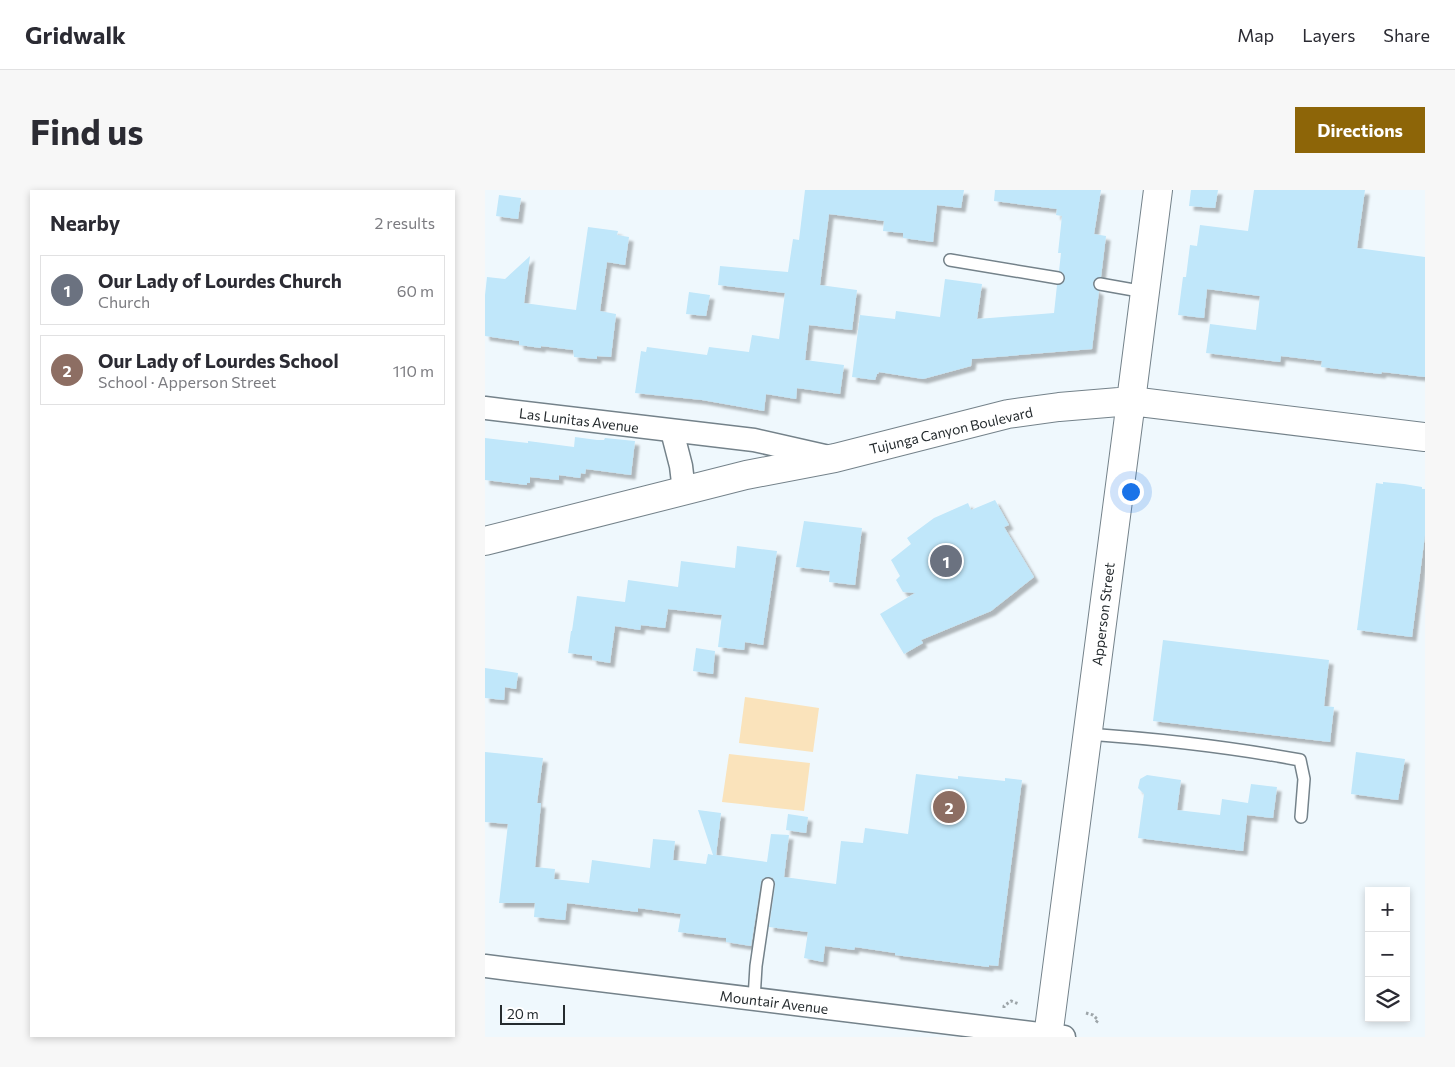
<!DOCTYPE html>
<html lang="en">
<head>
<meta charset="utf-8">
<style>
  body { margin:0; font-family:Commissioner,sans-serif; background:#f7f7f7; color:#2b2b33 }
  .controls { position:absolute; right:15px; bottom:15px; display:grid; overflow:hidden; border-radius:0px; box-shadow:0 2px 8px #0003 }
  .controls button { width:45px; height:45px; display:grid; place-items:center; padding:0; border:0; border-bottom:1px solid #e1e1e2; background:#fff; color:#2b2b33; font:25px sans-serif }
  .scale { position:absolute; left:15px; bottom:12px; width:65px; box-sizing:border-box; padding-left:5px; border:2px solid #252b2e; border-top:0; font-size:14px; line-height:18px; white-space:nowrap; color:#252b2e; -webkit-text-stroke:4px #fff; paint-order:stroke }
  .you { position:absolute; left:645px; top:301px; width:18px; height:18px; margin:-12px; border:4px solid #fff; border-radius:50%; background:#1a73e8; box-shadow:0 0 0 8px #1a73e833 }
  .badge { display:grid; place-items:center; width:32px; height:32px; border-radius:50%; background:#8d6508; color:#fff; font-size:16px; font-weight:700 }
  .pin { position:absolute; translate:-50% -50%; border:2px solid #fff; box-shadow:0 1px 5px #0006 }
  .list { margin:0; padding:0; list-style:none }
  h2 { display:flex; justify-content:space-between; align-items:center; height:65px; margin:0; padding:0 20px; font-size:21px }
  h2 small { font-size:16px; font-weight:400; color:#7c7c81 }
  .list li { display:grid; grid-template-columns:32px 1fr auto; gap:15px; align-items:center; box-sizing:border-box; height:70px; margin:0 10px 10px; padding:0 10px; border:1px solid #e1e1e2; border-radius:0px }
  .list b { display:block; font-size:19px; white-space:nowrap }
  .list p { margin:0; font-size:16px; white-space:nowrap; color:#7c7c81 }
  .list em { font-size:16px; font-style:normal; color:#7c7c81 }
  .icon { flex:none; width:28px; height:28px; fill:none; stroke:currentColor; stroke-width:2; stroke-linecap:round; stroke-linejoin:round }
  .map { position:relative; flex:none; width:940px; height:847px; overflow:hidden; border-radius:0px }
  header { display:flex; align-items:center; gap:30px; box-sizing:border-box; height:70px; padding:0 25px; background:#fff; border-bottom:1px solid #e1e1e2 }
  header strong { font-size:24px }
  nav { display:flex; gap:28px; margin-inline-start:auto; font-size:18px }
  .intro { display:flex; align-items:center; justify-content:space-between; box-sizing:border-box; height:120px; padding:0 30px }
  h1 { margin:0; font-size:35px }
  .button { padding:12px 22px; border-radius:0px; background:#8d6508; color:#fff; font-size:18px; font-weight:700 }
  main { display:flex; gap:30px; padding:0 30px }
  aside { flex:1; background:#fff; border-radius:0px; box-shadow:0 2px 8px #0003 }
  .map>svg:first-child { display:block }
  .garden { fill:#fae3bb }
  .building { fill:#c0e7fa; filter:url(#shadow) }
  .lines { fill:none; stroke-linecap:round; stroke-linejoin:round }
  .service-casing { stroke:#74828a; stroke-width:14 }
  .minor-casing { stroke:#74828a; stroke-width:25 }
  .tertiary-casing { stroke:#74828a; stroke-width:30 }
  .secondary-casing { stroke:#74828a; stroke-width:30 }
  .path { stroke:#9da5a9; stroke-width:3; stroke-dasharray:2.5 2.5; stroke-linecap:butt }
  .service { stroke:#fff; stroke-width:11 }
  .minor { stroke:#fff; stroke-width:22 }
  .tertiary { stroke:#fff; stroke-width:28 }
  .secondary { stroke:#fff; stroke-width:28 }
  .labels { text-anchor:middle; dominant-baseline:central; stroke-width:4; stroke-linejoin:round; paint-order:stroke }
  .street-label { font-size:14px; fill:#252b2e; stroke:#fff }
</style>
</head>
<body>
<header>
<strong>Gridwalk</strong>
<nav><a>Map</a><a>Layers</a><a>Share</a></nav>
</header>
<div class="intro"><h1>Find us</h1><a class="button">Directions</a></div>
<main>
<aside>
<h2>Nearby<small>2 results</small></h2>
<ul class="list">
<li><span class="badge" style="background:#6b7280">1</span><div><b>Our Lady of Lourdes Church</b><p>Church</p></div><em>60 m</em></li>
<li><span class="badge" style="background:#8d6e63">2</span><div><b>Our Lady of Lourdes School</b><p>School · Apperson Street</p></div><em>110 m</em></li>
</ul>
</aside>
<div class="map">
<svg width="940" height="847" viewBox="0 0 940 847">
  <defs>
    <filter id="shadow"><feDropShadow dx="4.5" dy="4.5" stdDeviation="1" flood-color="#0004"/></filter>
  </defs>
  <rect width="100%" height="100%" fill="#eff8fd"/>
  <g class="garden">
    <polygon points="260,507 334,518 328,562 254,553"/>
    <polygon points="244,564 325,573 319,621 237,612"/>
  </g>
  <g class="building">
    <polygon points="320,0 479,0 476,18 452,15 448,52 418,48 418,43 398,41 399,31 344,24 335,95 372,100 367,140 324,135 320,170 359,175 355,204 312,198 311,209 281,204 279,221 217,210 150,203 156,161 161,162 162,157 222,165 224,157 264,162 267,145 294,149 300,103 233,95 235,76 303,82 308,49 314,50"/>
    <polygon points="510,0 616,0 609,44 621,46 616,87 610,89 608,93 610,99 614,101 607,159 487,169 486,176 438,189 394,182 393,184 392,184 390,190 367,187 375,125 410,129 411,121 455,127 460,89 497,94 492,129 569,123 572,95 578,93 580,89 578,83 574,81 576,63 573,63 577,26 571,25 572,19 509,11"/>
    <polygon points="706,0 733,0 730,18 704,16"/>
    <polygon points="769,0 880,0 872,58 940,67 940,187 897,182 896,184 836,177 837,171 796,166 795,172 721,163 725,134 771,140 775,106 722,99 719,128 693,125 698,87 701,87 705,55 712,56 715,35 763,41"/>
    <polygon points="14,5 36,8 33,29 11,26"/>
    <polygon points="103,37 133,41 132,45 144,47 140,75 122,72 115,121 131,124 126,167 112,166 112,169 89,167 88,160 56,156 56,158 34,155 34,151 0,146 0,105 2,87 20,89 45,66 39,113 91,120"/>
    <polygon points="204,102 225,105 221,126 201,124"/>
    <polygon points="90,247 112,250 119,250 120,248 150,251 146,285 101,279 100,284 96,283 95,288 74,285 74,290 45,287 45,293 42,293 42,295 0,290 0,248 43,253 43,251 89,257"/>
    <polygon points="898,292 919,294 937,297 937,299 940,299 940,345 927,447 872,440 891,293 898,294"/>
    <polygon points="510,310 524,335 519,337 549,387 506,421 436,450 438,453 419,464 395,424 430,403 418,402 411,390 415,386 406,370 426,354 422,348 449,328 483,313 486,320"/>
    <polygon points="319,331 377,338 370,395 344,392 345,381 311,377"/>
    <polygon points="252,356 292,361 278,455 260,452 259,460 233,457 237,425 183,419 180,438 156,435 155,440 130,436 125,473 107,470 107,466 83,463 86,441 87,441 92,406 140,412 143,390 193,397 196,371 250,378"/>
    <polygon points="678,450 844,470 839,516 849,517 845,552 668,531"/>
    <polygon points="211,458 230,461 228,484 208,481"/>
    <polygon points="0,478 33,483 31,499 20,497 19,510 0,508"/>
    <polygon points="0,562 58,568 52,613 56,613 50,677 70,679 69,689 104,693 107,670 165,678 168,649 190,651 188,670 221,674 223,664 228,665 213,620 236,623 231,665 282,672 286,644 304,645 299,687 351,694 356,651 378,653 380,638 423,644 431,584 473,589 473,586 520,591 520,588 537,590 513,776 504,775 504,777 410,765 410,763 370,757 369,760 340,756 338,772 319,768 323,742 284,737 290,695 288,688 284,687 277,689 276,693 266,756 241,752 241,748 193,742 196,724 153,718 153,722 82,713 80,730 49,727 50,713 14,713 23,634 0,632"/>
    <polygon points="871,562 920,569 913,610 866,604"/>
    <polygon points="662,585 696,590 692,620 735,625 737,609 763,613 766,594 792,597 788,628 762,625 758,661 653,648 659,604 653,598 655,589"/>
    <polygon points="303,624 323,627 321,643 301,640"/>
  </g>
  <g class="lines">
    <g class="service-casing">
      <g id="service">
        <polyline points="465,70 573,88"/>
        <polyline points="615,94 660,102"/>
        <path d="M603 544C673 549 745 557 815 570L819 589 816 627"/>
        <polyline points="269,809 271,776 283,694"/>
      </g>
    </g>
    <g class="minor-casing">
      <g id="minor">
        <polyline points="0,218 269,250 344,267"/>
        <polyline points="187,241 196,276 199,301"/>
        <polyline points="0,776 579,847"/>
      </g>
    </g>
    <g class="tertiary-casing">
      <polyline id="tertiary" points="0,351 261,285 350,268 523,224 574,217 646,211 673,0"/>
    </g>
    <g class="secondary-casing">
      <polyline id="secondary" points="563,847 646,211 940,247"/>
    </g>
    <g class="path">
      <polyline points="519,818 519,816 526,811 534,814"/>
      <polyline points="601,823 608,825 613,830 610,834"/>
    </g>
    <use href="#service" class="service"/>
    <use href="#minor" class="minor"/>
    <use href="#tertiary" class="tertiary"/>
    <use href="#secondary" class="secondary"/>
  </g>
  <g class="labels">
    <g class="street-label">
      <text transform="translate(94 230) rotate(7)">Las Lunitas Avenue</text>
      <text transform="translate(466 240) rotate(-13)">Tujunga Canyon Boulevard</text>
      <text transform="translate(618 424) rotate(-83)">Apperson Street</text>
      <text transform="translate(289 812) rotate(7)">Mountair Avenue</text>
    </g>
  </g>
</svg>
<div class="controls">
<button>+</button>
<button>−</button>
<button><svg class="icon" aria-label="layers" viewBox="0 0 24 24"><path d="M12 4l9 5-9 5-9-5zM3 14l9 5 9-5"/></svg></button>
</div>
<div class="scale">20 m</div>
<div class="you"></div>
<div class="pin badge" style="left:461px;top:371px;background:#6b7280">1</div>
<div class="pin badge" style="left:464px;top:617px;background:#8d6e63">2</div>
</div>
</main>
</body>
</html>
